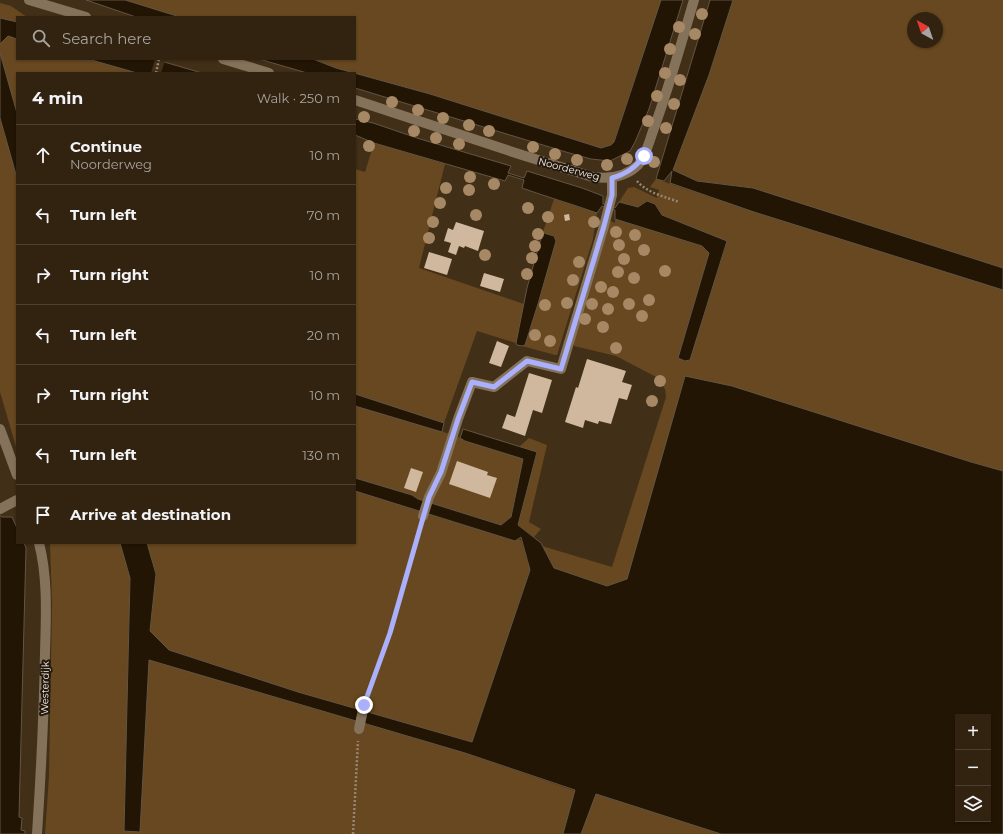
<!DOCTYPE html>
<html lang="en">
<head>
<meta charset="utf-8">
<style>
  body { margin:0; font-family:Montserrat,sans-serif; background:#3a2b1a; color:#f1f3f6 }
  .controls { position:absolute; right:12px; bottom:12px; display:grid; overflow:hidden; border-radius:0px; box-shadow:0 1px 3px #0004 }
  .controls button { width:36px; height:36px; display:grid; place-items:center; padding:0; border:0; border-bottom:1px solid #4d4031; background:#322311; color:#f1f3f6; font:20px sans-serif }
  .compass { position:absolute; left:907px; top:12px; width:36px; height:36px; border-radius:50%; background:#322311; box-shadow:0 1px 3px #0004; rotate:320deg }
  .stop { position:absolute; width:12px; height:12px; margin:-9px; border:3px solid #aab0fb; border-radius:50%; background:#fff }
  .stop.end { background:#aab0fb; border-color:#fff; box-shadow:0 1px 4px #0008 }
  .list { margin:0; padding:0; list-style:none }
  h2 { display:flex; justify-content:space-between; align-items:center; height:52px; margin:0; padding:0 16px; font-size:17px }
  h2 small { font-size:13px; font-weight:400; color:#a8a49f }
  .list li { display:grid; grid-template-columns:26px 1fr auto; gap:12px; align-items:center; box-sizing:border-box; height:60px; padding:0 16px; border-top:1px solid #4d4031 }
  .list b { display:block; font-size:15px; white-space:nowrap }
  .list p { margin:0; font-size:13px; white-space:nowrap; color:#a8a49f }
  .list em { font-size:13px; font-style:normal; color:#a8a49f }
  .icon { flex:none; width:22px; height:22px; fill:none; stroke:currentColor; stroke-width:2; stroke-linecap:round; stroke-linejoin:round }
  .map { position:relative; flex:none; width:1003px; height:834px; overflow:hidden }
  .search { position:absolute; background:#322311; box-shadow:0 1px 3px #0004; left:16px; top:16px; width:340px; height:44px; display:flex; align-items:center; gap:10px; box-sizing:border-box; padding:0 14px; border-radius:0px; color:#a8a49f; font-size:15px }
  .panel { position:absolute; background:#322311; box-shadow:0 1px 3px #0004; left:16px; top:72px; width:340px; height:472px; border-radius:0px }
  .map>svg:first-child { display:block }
  .green { fill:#674820; fill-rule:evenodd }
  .water { fill:#231504; stroke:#635545; fill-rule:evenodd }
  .pier { fill:#422f17 }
  .building { fill:#cfb89d }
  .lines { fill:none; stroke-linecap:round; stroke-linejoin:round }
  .path { stroke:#968673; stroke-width:2.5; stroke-dasharray:2 2; stroke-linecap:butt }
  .minor { stroke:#85725b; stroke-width:10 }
  .tree { fill:#a68864 }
  .route { stroke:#aab0fb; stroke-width:5 }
  .labels { text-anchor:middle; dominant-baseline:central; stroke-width:4; stroke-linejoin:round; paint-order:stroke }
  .street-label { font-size:10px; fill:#f7ebdd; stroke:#21190f }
</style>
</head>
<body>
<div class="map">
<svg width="1003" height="834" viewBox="0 0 1003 834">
  <rect width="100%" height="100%" fill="#422f17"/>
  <g class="green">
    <polygon points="125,0 661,0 614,142 611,145 601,148 430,94 336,68 313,59 355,59 355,17 180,17"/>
    <path d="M733 0H1003V268L753 188 697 181 673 170 709 75ZM913 18H937V42H913Z"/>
    <polygon points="0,3 11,6 27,17 17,17 17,22 0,18"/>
    <polygon points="8,36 17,39 17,59 88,59 137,73 17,73 17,113 0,53 0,44"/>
    <polygon points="0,118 17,178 17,450 0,392"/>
    <polygon points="374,143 445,164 419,268 524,304 516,343 477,331 444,423 355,394 355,169 365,172"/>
    <polygon points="656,179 754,212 1003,290 1003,471 971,462 685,376 627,579 607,586 554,568 542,546 612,567 666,397 665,389 658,378 616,356 574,346 573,342 610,221 615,223 615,219 701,246 709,253 678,358 685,361 690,360 727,242 662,215 655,204 647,201 638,207 619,202 628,188 634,187 657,198 659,190 650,187"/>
    <polygon points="554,199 597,213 593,239 557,355 555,355 522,346 525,345 538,304 555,241 544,233 542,235"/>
    <polygon points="355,406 457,436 465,441 523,459 511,517 501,525 418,499 411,495 355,478"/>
    <polygon points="529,438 547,445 529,522 541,529 534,537 518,525 537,453 519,447"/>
    <polygon points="355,491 515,541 518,539 521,540 530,570 472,742 298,692 169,650 150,632 156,574 147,543 355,543"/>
    <polygon points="50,543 120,543 130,578 124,831 140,832 149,660 465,753 575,791 563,834 45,834 49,776 52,603"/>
    <polygon points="596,794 721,834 581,834"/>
  </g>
  <g class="water">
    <polygon points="86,0 125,0 180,17 136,17"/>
    <polygon points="661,0 683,0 649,109 635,142 630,151 610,161 591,159 566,152 355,88 355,73 307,73 259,59 313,59 336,68 430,94 601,148 611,145 614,142"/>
    <polygon points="710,0 733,0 709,75 673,170 697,181 753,188 1003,268 1003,290 754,212 670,183 672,171 664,181 656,179"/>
    <polygon points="0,18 17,22 17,39 8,36 0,44"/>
    <polygon points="0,53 17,113 17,178 0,118"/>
    <polygon points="88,59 154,59 202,73 137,73"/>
    <path d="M355 119 373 123 420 139 511 166 508 173 524 178 527 171 582 188 603 196V204L615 208 619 202 638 207 647 201 655 204 662 215 727 241 690 360 685 361 678 358 709 253 702 246 615 219V210L602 206 597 213C572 204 547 197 522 188L524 180 508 175 505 181 374 143 355 135Z"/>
    <polygon points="544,233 554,236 556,241 538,304 525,345 522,346 517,345 516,343 527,288 542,235"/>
    <path d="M685 376 732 386 971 462 1003 471V834H721L596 794 581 834H563L575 790 465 753 149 660 140 832 124 831 130 578 120 543H147L156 574 150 631 169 650 298 692 472 742 530 570 521 537 515 541 355 491V478L412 495 418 499 501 525 511 517 523 459 465 441 460 438 463 429 537 452 518 525 541 543 554 568 607 586 627 579ZM958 717H988V819H958Z"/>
    <polygon points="355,394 444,423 442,432 355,406"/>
    <polygon points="0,515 2,517 12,517 17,528 17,543 24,543 26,548 19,817 22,818 21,830 25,831 25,834 0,834"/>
  </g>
  <polygon class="pier" points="155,59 165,61 161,73 151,73"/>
  <g class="building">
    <polygon points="569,214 570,220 565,221 564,215"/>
    <polygon points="456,222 484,231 478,251 465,246 464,248 459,246 456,255 448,252 451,243 444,241 448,228 453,230"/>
    <polygon points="429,252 452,259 447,275 424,268"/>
    <polygon points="484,273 504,279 500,292 480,286"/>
    <polygon points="497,341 509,346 501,367 489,363"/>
    <polygon points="587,359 626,371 622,382 632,385 627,400 619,398 611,424 599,421 598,424 585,420 583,428 565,422 576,387 578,388"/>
    <polygon points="529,373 552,380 542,413 533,410 525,436 502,428 507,414 515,417"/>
    <polygon points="457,461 488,472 487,475 497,478 490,498 449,484"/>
    <polygon points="411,468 423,472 416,492 404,488"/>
  </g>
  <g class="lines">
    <g class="path">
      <polyline points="156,73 159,59"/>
      <path d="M637 181C647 193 666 197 679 202"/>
      <polyline points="368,693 390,633 420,528"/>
      <polyline points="353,834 358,741"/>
    </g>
    <g class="minor">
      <polyline points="29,0 86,17"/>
      <polyline points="223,59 269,73"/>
      <path d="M355 100 522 155 593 177C609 179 626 177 638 165 646 156 649 142 653 131 669 88 681 44 694 0"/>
      <polyline points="0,429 17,475"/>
      <polyline points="0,509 17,500"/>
      <polyline points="423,516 429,497 441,473 458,419 472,382 494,387 527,361 561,369 604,226 612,195 612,178"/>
      <polyline points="359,729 364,705"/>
      <path d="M37 834C41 773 44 713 45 652 46 616 48 578 39 543"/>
    </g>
  </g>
  <g class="tree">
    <circle cx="702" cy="14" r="6"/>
    <circle cx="679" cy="27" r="6"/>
    <circle cx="695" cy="34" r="6"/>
    <circle cx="670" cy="49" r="6"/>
    <circle cx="665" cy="73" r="6"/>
    <circle cx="680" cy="80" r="6"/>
    <circle cx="657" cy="96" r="6"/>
    <circle cx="392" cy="102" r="6"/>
    <circle cx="674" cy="104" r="6"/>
    <circle cx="418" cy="110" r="6"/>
    <circle cx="364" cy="117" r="6"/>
    <circle cx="443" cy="118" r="6"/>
    <circle cx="648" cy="121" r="6"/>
    <circle cx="469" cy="125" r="6"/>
    <circle cx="666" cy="128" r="6"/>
    <circle cx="414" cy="131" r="6"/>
    <circle cx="489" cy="131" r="6"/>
    <circle cx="436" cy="138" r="6"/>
    <circle cx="459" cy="144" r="6"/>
    <circle cx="369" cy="146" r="6"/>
    <circle cx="533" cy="147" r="6"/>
    <circle cx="555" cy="154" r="6"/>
    <circle cx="627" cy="159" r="6"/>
    <circle cx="577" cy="160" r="6"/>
    <circle cx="654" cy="162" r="6"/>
    <circle cx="607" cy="165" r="6"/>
    <circle cx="470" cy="177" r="6"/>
    <circle cx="494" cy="184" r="6"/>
    <circle cx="446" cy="188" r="6"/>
    <circle cx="469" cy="190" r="6"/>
    <circle cx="440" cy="203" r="6"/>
    <circle cx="528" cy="208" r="6"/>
    <circle cx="476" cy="215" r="6"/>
    <circle cx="548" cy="217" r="6"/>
    <circle cx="433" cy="222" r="6"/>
    <circle cx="594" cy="222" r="6"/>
    <circle cx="616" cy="232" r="6"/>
    <circle cx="538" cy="234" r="6"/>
    <circle cx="635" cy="235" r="6"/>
    <circle cx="429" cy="238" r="6"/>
    <circle cx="619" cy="245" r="6"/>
    <circle cx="535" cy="246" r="6"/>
    <circle cx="644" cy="250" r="6"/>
    <circle cx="485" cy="255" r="6"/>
    <circle cx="532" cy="258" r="6"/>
    <circle cx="624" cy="259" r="6"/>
    <circle cx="579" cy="262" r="6"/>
    <circle cx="665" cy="271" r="6"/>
    <circle cx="618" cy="272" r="6"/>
    <circle cx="527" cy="274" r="6"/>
    <circle cx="634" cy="278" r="6"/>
    <circle cx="573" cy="280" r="6"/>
    <circle cx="601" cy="287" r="6"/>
    <circle cx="613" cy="292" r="6"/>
    <circle cx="649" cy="300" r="6"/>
    <circle cx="567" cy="303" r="6"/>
    <circle cx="592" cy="304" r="6"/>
    <circle cx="629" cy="304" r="6"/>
    <circle cx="545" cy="305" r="6"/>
    <circle cx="608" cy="309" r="6"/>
    <circle cx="642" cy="316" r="6"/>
    <circle cx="585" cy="319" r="6"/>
    <circle cx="603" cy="327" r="6"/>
    <circle cx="535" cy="335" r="6"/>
    <circle cx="550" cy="341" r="6"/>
    <circle cx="616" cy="348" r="6"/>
    <circle cx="660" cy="381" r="6"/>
    <circle cx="652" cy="401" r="6"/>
  </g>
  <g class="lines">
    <path class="route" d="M364 705 390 633 429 497 441 472 458 419 472 382 494 387 527 361 561 369 604 226 612 195V178C626 174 635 168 644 156"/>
  </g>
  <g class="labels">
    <g class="street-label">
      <text transform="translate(569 169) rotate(15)">Noorderweg</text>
      <text transform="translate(45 688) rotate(-89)">Westerdijk</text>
    </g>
  </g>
</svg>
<div class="controls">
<button>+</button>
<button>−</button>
<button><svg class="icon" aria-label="layers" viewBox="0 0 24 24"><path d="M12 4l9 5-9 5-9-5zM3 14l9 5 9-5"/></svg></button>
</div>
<svg class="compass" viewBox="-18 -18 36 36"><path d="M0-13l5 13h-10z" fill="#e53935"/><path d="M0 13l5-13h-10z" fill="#a8a49f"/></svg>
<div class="stop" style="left:644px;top:156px"></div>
<div class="stop end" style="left:364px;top:705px"></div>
<div class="search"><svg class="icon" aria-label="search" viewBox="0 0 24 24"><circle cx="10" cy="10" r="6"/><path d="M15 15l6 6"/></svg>Search here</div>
<section class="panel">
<h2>4 min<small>Walk · 250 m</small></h2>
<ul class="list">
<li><svg class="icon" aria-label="ahead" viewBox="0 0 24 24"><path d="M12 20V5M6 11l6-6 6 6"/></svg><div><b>Continue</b><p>Noorderweg</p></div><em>10 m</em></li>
<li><svg class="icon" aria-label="left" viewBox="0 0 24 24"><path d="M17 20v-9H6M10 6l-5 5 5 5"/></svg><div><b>Turn left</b></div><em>70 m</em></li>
<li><svg class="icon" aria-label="right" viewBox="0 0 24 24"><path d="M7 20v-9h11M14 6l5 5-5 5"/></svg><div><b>Turn right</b></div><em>10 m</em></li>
<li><svg class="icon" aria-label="left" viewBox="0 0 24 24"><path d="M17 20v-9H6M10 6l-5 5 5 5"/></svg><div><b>Turn left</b></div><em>20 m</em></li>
<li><svg class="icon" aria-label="right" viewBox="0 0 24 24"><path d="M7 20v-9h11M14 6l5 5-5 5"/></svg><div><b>Turn right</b></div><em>10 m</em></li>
<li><svg class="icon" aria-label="left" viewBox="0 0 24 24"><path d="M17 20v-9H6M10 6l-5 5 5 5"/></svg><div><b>Turn left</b></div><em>130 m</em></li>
<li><svg class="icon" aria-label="arrive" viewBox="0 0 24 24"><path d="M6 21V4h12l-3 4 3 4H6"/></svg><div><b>Arrive at destination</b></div></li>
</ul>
</section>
</div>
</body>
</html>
